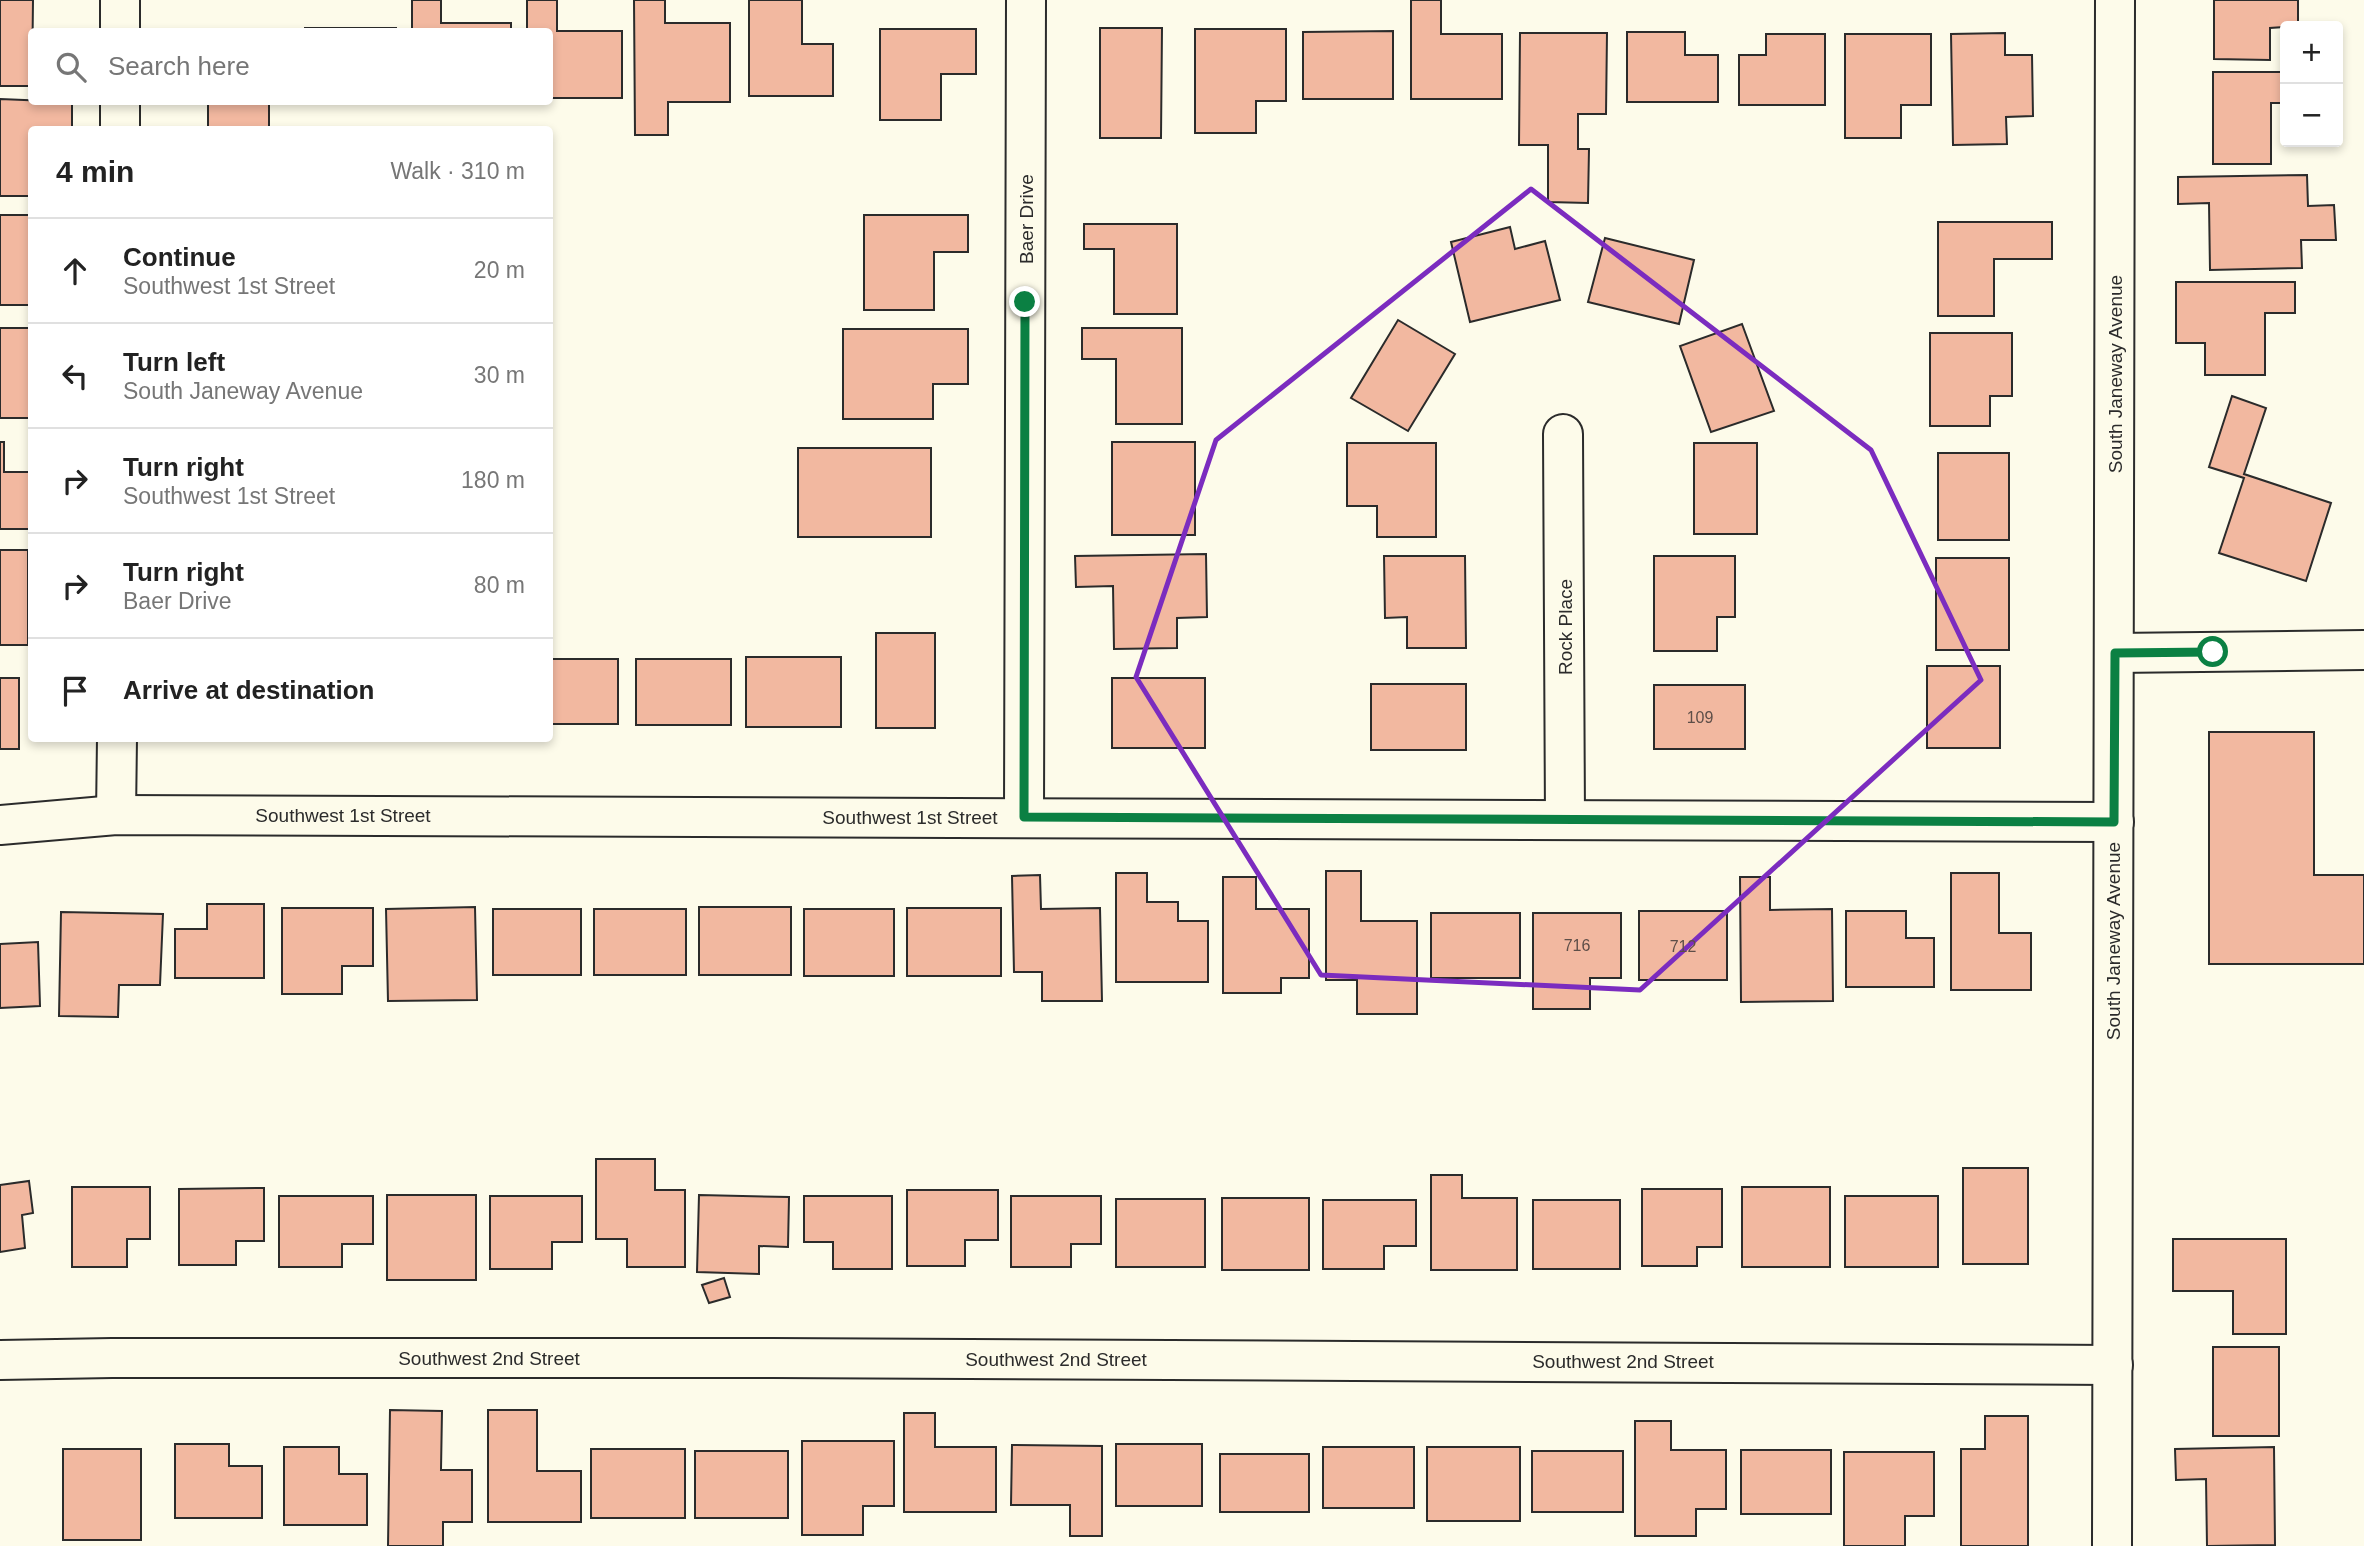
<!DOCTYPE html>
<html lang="en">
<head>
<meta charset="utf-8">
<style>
  body { margin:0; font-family:Arial,sans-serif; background:#f6f6f6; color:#222 }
  .controls { position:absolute; right:21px; top:21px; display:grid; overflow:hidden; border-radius:7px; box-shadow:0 4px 10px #0003 }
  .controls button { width:63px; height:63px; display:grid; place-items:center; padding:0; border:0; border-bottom:2px solid #e0e0e0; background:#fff; color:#222; font:35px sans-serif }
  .stop { position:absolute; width:21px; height:21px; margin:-16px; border:5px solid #0b8043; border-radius:50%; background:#fff }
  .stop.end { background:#0b8043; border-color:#fff; box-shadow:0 2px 7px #0008 }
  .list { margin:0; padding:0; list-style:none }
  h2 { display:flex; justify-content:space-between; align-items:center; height:91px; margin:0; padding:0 28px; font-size:30px }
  h2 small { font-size:23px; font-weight:400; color:#767676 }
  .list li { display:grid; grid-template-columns:46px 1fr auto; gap:21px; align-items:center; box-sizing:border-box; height:105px; padding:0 28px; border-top:2px solid #e0e0e0 }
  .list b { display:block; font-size:26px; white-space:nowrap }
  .list p { margin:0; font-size:23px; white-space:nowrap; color:#767676 }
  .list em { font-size:23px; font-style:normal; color:#767676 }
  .icon { flex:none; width:38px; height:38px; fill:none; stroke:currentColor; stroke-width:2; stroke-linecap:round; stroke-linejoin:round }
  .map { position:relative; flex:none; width:2364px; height:1546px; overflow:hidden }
  .search { position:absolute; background:#fff; box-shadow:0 4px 10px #0003; left:28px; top:28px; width:525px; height:77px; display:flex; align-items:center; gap:18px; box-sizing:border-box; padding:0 24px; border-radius:7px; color:#767676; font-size:26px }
  .panel { position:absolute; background:#fff; box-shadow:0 4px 10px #0003; left:28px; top:126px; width:525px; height:616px; border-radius:7px }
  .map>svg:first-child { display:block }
  .building { fill:#f2b8a0; stroke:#2b2b2b; stroke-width:2 }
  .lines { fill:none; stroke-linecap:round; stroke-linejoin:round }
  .minor-casing { stroke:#2b2b2b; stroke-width:42 }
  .minor { stroke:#fdfbea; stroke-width:38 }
  .route { stroke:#0b8043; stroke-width:9 }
  .marked { fill:none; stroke:#7b2cbf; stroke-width:5; stroke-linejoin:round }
  .labels { text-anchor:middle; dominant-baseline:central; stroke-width:5; stroke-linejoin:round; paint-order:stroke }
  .number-label { font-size:16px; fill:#5d4e48 }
  .street-label { font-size:19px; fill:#2b2b2b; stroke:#fdfbea }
</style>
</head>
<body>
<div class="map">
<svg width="2364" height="1546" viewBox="0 0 2364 1546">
  <rect width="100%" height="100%" fill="#fdfbea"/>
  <g class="building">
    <polygon points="0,0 33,0 32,86 0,86"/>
    <polygon points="412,0 441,0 441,23 511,23 511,32 412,32"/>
    <polygon points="527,0 557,0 557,31 622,31 622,98 550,98 550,32 527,32"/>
    <polygon points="634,0 665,0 665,23 730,23 730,102 668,102 668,135 635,135"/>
    <polygon points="749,0 802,0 802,44 833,44 833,96 749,96"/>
    <polygon points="1411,0 1441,0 1441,34 1502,34 1502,99 1411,99"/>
    <polygon points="2214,0 2298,0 2298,26 2270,28 2270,60 2214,59"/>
    <rect x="305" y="28" width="91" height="4"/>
    <polygon points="1100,28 1162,28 1161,138 1100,138"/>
    <polygon points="880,29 976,29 976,74 941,74 941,120 880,120"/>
    <polygon points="1195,29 1286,29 1286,101 1256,101 1256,133 1195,133"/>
    <polygon points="1393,31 1393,99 1303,99 1303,32"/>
    <polygon points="1627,32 1685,32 1685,55 1718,55 1718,102 1627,102"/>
    <polygon points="1520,33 1607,33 1606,114 1578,114 1578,149 1589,149 1588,203 1548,202 1548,145 1519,145"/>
    <polygon points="2005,33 2005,55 2032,55 2033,116 2006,117 2007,144 1953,145 1951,34"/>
    <polygon points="1766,34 1825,34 1825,105 1739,105 1739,55 1766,55"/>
    <polygon points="1845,34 1931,34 1931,105 1901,105 1901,138 1845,138"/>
    <polygon points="2213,72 2285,72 2285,103 2271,103 2271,164 2213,164"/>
    <polygon points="0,99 72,102 72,129 32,130 32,196 0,196"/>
    <rect x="208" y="102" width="61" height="25"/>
    <polygon points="2307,175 2308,206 2334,205 2336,240 2301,240 2302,268 2210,270 2209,203 2178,204 2178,177"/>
    <rect x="0" y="215" width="32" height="90"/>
    <polygon points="864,215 968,215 968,252 934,252 934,310 864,310"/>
    <polygon points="1938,222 2052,222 2052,259 1994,259 1994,316 1938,316"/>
    <polygon points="1084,224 1177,224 1177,314 1114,314 1114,249 1084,249"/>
    <polygon points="1510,227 1515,249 1545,241 1560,300 1470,322 1451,242"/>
    <polygon points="1605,238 1694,260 1679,324 1588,302"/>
    <polygon points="2176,282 2295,282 2295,313 2265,313 2265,375 2205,375 2205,343 2176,343"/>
    <polygon points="1398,320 1455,354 1408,431 1351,398"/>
    <polygon points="1742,324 1774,411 1711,432 1680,346"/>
    <rect x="0" y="328" width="30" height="90"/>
    <polygon points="1082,328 1182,328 1182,424 1116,424 1116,359 1082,359"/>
    <polygon points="843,329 968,329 968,384 933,384 933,419 843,419"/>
    <polygon points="1930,333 2012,333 2012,396 1990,396 1990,426 1930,426"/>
    <polygon points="2232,396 2266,408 2244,474 2331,503 2306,581 2219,553 2244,478 2209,467"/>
    <polygon points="0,442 4,442 4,472 32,472 32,529 0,529"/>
    <rect x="1112" y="442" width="83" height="93"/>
    <polygon points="1347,443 1436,443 1436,537 1377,537 1377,506 1347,506"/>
    <rect x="1694" y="443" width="63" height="91"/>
    <rect x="798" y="448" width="133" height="89"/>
    <rect x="1938" y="453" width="71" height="87"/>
    <rect x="0" y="550" width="28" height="95"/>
    <polygon points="1206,554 1207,617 1177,618 1177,648 1114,649 1113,586 1076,587 1075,556"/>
    <polygon points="1384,556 1465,556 1466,648 1407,648 1407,617 1385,618"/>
    <polygon points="1654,556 1735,556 1735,617 1717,617 1717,651 1654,651"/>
    <rect x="1936" y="558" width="73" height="92"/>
    <rect x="876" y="633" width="59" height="95"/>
    <rect x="746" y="657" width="95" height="70"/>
    <rect x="550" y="659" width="68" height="65"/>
    <rect x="636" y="659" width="95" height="66"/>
    <rect x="1927" y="666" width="73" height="82"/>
    <rect x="0" y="678" width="19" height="71"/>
    <rect x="1112" y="678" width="93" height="70"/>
    <rect x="1371" y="684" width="95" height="66"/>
    <rect x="1654" y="685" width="91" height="64"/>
    <polygon points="2209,732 2314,732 2314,875 2364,875 2364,964 2209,964"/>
    <polygon points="1326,871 1361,871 1361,921 1417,921 1417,1014 1357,1014 1357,980 1326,980"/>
    <polygon points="1116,873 1147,873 1147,902 1178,902 1178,921 1208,921 1208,982 1116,982"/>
    <polygon points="1951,873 1999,873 1999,933 2031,933 2031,990 1951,990"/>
    <polygon points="1040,875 1041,909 1100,908 1102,1001 1042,1001 1042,972 1014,972 1012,876"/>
    <polygon points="1223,877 1256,877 1256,909 1309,909 1309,978 1281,978 1281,993 1223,993"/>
    <polygon points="1740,877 1770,877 1770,910 1832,909 1833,1001 1741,1002"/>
    <polygon points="207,904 264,904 264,978 175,978 175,929 207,929"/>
    <polygon points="475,907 477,1000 388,1001 386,909"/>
    <rect x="699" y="907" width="92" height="68"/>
    <polygon points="282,908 373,908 373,966 342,966 342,994 282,994"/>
    <rect x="907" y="908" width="94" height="68"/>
    <rect x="493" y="909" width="88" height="66"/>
    <rect x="594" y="909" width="92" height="66"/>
    <rect x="804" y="909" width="90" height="67"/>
    <rect x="1639" y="911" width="88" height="69"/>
    <polygon points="1846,911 1906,911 1906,938 1934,938 1934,987 1846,987"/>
    <polygon points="61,912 163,914 160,985 119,985 118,1017 59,1016"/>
    <rect x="1431" y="913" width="89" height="65"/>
    <polygon points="1533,913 1621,913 1621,978 1590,978 1590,1009 1533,1009"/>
    <polygon points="38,942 40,1006 0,1008 0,944"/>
    <polygon points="596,1159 655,1159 655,1190 685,1190 685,1267 627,1267 627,1239 596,1239"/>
    <rect x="1963" y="1168" width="65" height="96"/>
    <polygon points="1431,1175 1462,1175 1462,1198 1517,1198 1517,1270 1431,1270"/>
    <polygon points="29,1181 33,1213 22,1215 25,1248 0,1252 0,1185"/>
    <polygon points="72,1187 150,1187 150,1239 127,1239 127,1267 72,1267"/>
    <rect x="1742" y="1187" width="88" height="80"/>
    <polygon points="264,1188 264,1241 236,1241 236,1265 179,1265 179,1189"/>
    <polygon points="1642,1189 1722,1189 1722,1247 1697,1247 1697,1266 1642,1266"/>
    <polygon points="907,1190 998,1190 998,1240 965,1240 965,1266 907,1266"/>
    <rect x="387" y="1195" width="89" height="85"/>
    <polygon points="699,1195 789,1197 788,1247 759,1246 759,1274 697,1272"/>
    <polygon points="279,1196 373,1196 373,1244 342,1244 342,1267 279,1267"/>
    <polygon points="490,1196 582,1196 582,1242 552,1242 552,1269 490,1269"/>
    <polygon points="804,1196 892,1196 892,1269 833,1269 833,1242 804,1242"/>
    <polygon points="1011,1196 1101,1196 1101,1244 1071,1244 1071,1267 1011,1267"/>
    <rect x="1845" y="1196" width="93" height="71"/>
    <rect x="1222" y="1198" width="87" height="72"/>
    <rect x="1116" y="1199" width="89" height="68"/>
    <polygon points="1323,1200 1416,1200 1416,1246 1384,1246 1384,1269 1323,1269"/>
    <rect x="1533" y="1200" width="87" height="69"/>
    <polygon points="2173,1239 2286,1239 2286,1334 2233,1334 2233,1291 2173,1291"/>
    <polygon points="724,1278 730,1297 709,1303 702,1285"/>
    <rect x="2213" y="1347" width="66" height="89"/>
    <polygon points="390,1410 442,1411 441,1470 472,1470 472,1522 443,1522 443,1546 388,1546"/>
    <polygon points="488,1410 537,1410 537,1471 581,1471 581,1522 488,1522"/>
    <polygon points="904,1413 935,1413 935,1447 996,1447 996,1512 904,1512"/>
    <polygon points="1985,1416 2028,1416 2028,1546 1961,1546 1961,1449 1985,1449"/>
    <polygon points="1635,1421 1671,1421 1671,1450 1726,1450 1726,1509 1696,1509 1696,1536 1635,1536"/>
    <polygon points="802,1441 894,1441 894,1506 863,1506 863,1535 802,1535"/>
    <polygon points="175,1444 229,1444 229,1466 262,1466 262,1518 175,1518"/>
    <rect x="1116" y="1444" width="86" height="62"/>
    <polygon points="1012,1445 1102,1446 1102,1536 1070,1536 1070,1505 1011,1505"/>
    <polygon points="284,1447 339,1447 339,1474 367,1474 367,1525 284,1525"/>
    <rect x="1323" y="1447" width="91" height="61"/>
    <rect x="1427" y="1447" width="93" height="74"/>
    <polygon points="2274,1447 2275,1545 2207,1546 2206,1479 2176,1480 2175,1449"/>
    <rect x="63" y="1449" width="78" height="91"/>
    <rect x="591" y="1449" width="94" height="69"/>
    <rect x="1741" y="1450" width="90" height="64"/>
    <rect x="695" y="1451" width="93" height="67"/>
    <rect x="1532" y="1451" width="91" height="61"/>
    <polygon points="1844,1452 1934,1452 1934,1516 1905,1516 1905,1546 1844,1546"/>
    <rect x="1220" y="1454" width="89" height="58"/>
  </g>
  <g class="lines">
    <g class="minor-casing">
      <g id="minor">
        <polyline points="120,32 120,0"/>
        <polyline points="120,130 120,102"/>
        <polyline points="1563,434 1565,820"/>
        <polyline points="2115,653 2364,650"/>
        <polyline points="116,815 117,738"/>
        <polyline points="1024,817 1026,0"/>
        <polyline points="0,825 116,815 2114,822"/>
        <polyline points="0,1360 112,1358 773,1358 2113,1365"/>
        <polyline points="2112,1546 2115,0"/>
      </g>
    </g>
    <use href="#minor" class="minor"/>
  </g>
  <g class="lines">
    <polyline class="route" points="1025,302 1024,817 2114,822 2115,653 2213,652"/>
  </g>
  <path class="marked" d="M1531 189 1871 450 1981 680 1640 990 1321 975 1136 677 1216 440Z"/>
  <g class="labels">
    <g class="number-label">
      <text x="1700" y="717">109</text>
      <text x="1577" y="945">716</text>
      <text x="1683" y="946">712</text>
    </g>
    <g class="street-label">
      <text transform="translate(1026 219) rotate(-90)">Baer Drive</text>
      <text transform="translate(2115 374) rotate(-90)">South Janeway Avenue</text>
      <text transform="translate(1565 627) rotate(-90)">Rock Place</text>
      <text x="343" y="815">Southwest 1st Street</text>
      <text x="910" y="817">Southwest 1st Street</text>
      <text transform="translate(2113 941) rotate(-90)">South Janeway Avenue</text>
      <text x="489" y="1358">Southwest 2nd Street</text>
      <text x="1056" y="1359">Southwest 2nd Street</text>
      <text x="1623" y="1361">Southwest 2nd Street</text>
    </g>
  </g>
</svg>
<div class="controls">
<button>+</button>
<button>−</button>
</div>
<div class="stop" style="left:2213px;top:652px"></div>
<div class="stop end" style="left:1025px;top:302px"></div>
<div class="search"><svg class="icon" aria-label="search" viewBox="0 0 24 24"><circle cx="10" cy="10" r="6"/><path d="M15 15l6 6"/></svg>Search here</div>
<section class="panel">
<h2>4 min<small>Walk · 310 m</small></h2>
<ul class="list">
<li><svg class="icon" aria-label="ahead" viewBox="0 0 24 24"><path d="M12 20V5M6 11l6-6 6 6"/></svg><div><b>Continue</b><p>Southwest 1st Street</p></div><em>20 m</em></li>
<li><svg class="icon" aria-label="left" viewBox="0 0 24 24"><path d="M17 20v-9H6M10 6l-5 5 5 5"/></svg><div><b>Turn left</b><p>South Janeway Avenue</p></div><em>30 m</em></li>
<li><svg class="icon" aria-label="right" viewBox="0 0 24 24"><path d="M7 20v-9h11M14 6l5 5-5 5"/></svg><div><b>Turn right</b><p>Southwest 1st Street</p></div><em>180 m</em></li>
<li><svg class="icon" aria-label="right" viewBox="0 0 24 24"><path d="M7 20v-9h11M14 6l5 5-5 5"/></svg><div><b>Turn right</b><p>Baer Drive</p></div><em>80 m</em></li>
<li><svg class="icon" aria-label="arrive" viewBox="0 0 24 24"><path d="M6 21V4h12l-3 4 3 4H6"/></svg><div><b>Arrive at destination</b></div></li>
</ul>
</section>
</div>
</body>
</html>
